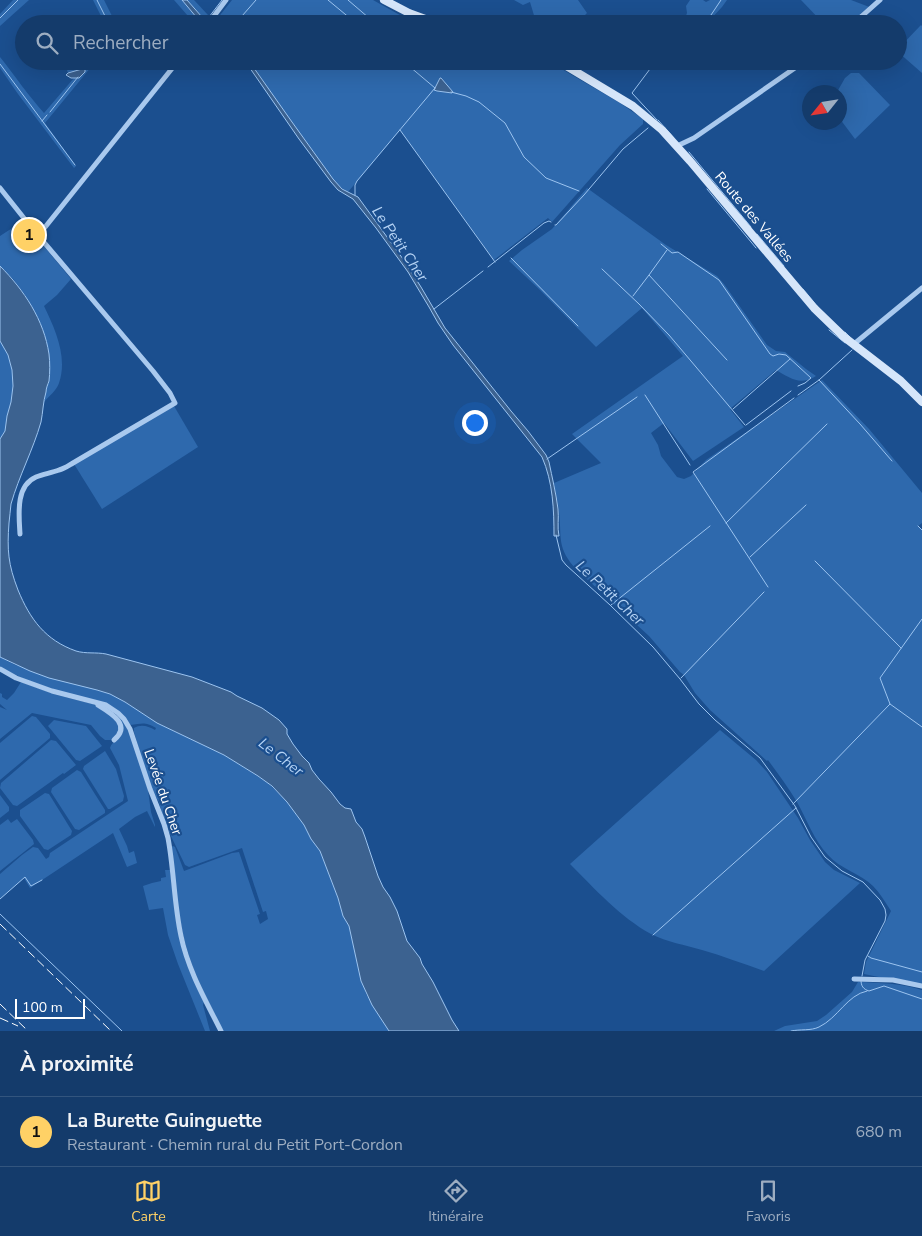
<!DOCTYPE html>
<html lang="fr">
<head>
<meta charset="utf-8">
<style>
  body { margin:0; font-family:"Nunito Sans",sans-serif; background:#1d4271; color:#f1f3f6 }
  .compass { position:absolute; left:802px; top:85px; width:45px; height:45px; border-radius:50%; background:#143b6b; box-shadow:0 5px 20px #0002; rotate:240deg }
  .scale { position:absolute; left:15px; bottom:12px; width:70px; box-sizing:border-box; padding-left:5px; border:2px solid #fff; border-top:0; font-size:14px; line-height:18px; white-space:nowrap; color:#fff; -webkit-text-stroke:4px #1b4f8f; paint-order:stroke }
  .you { position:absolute; left:474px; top:422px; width:18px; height:18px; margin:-12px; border:4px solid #fff; border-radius:50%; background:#1a73e8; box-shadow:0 0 0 8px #1a73e833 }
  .badge { display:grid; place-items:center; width:32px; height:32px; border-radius:50%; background:#ffd166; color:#111; font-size:16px; font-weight:700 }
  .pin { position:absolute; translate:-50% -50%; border:2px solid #fff; box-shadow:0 1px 5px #0006 }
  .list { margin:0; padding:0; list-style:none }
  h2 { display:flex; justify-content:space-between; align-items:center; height:65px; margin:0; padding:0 20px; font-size:21px }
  h2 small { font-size:16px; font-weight:400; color:#9dadc1 }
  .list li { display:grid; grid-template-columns:32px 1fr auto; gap:15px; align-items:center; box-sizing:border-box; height:70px; padding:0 20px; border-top:1px solid #33557e }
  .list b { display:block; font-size:19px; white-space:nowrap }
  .list p { margin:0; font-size:16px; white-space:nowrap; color:#9dadc1 }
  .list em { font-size:16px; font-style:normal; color:#9dadc1 }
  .icon { flex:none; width:28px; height:28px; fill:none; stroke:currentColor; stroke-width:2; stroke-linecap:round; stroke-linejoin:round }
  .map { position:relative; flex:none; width:922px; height:1031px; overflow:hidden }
  .search { position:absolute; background:#143b6b; box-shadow:0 5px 20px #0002; left:15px; right:15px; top:15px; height:55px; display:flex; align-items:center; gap:12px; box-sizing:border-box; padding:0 18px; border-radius:28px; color:#9dadc1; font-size:19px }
  .sheet { height:135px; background:#143b6b }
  nav { display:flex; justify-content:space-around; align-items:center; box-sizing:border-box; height:70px; border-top:1px solid #33557e; background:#143b6b; font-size:14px; color:#9dadc1 }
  nav a { display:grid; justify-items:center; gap:2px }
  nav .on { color:#ffd166 }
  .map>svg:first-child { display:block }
  .green { fill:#2e69ad; fill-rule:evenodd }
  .water { fill:#3c6290; stroke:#9cc4f0 }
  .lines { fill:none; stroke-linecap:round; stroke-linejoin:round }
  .stream { stroke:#9cc4f0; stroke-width:1 }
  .minor { stroke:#a9c9ee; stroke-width:5 }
  .secondary { stroke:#d6e6fa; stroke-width:8 }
  .rail { stroke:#fff; stroke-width:1; stroke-dasharray:9 4; stroke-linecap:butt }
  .labels { text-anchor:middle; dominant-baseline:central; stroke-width:4.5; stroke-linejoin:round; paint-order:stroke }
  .street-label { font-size:14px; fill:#fff; stroke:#1b4f8f }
  .water-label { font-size:15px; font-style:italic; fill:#b5d3f5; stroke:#1b4f8f }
</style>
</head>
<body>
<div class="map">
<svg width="922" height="1031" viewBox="0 0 922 1031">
  <rect width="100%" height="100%" fill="#1b4f8f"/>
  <g class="green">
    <polygon points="13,0 29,0 0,26 0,14"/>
    <polygon points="93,0 104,0 116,24 105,24"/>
    <polygon points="174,0 182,0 202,24 195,24"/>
    <polygon points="187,0 194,0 208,15 205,20"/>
    <polygon points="232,0 373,0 407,19 420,24 213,24"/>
    <polygon points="514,0 578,0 587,13 576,24 534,24 536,22 530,2 523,5"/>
    <polygon points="690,0 703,0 706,2 710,0 727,0 722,7 706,24 687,24 684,21 687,13 686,6"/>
    <polygon points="801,0 851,0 872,8 853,24 824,24"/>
    <polygon points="921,25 922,26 922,73 898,52 898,49"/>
    <path d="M0 57C15 76 28 95 44 113L74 78H78L84 74 85 69 68 73 67 70 83 64 87 61H96L45 123 76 166 74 168 18 94 0 68Z"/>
    <path d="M249 61H548L620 103 643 119V124L620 145 552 222 548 218 494 260 400 130 348 192 339 186 333 179 292 122ZM440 78H441L453 92 452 93 437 91 434 90Z"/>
    <polygon points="851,73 859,73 890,105 855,139 840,119 840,92 837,92 845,78"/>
    <path d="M587 188 666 245 717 276 724 284 767 345 776 351 785 352 806 369 816 376C800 386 790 378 776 370L730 409 744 427 693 461 664 423 651 433 658 445 661 456 677 477 684 479 691 476 706 460 822 380 869 429 922 493V523L918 526 922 530V986L864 974 866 962 891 911C885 902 880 893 873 886 860 873 840 869 828 855 814 840 807 820 797 802 788 787 778 774 768 760L767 761 710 710 695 693 684 675 680 672 649 636 577 570C556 548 562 537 559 511 558 501 555 492 554 483L601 463 572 434 683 356 642 308 596 347 540 290 509 261 522 250 552 229Z"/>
    <path d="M23 221 71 279 57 295 44 306C55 329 68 357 59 383 57 390 49 396 44 402L49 355 41 326 25 295 13 279 0 266V236Z"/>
    <polygon points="0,341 8,355 12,370 13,386 11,402 7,416 5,431 0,439"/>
    <polygon points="174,406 198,447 102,509 74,464"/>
    <path d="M0 657 15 665 110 694 125 702 157 723 224 755 268 783 287 802 304 825 311 839 320 851 338 898 343 916 349 926 366 994 389 1031H223C210 1004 194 976 186 946 177 915 175 880 171 847L173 846 175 847 184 871 232 853 239 852 260 914 257 915 260 924 268 919 266 911 263 912 242 848 189 867 185 865 169 832 161 810 159 802 155 796 149 783 134 732V728C141 724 148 726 155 730L156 728C144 721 142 724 130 725L121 714 24 679 0 667Z"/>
    <polygon points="21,682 57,695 93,704 112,716 119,726 119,732 114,739 110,740 105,740 100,736 91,725 32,713 0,739 0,707 7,710 0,704 0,693 2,694 2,697 7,700 14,693"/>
    <polygon points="32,716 36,717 50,734 50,738 0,780 0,743"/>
    <path d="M119 717 121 718 129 731 148 790 151 812 155 825V827L147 811 135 817 119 829 127 846 129 853 134 851 137 863 127 867 113 833 30 888 24 878 0 899V874L22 855 33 847 38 848 46 859 49 857 50 853 128 801 119 765 110 748C112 740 123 738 123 731 123 727 120 721 119 717Z"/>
    <polygon points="54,720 86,726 102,746 80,761 76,760 48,726"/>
    <path d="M720 730 756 760 767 772 798 818 810 840 825 862 834 870 860 883 764 971C744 964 723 956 702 950 685 945 667 942 651 934 620 917 595 889 570 864Z"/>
    <polygon points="51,740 56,741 76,765 64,774 63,773 17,806 13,805 0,788 1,783"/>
    <polygon points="105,751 116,769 124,796 123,801 110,809 108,809 83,769 84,766"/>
    <polygon points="77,770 81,772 105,810 105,813 79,830 75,829 51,792 52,788"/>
    <polygon points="45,793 49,794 72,831 71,835 48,850 44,849 20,816 20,810"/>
    <polygon points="0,795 9,807 9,811 0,818"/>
    <polygon points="8,819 11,823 17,819 33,840 34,844 0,871 0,825"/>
    <polygon points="165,870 170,870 176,917 204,1002 203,1005 210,1031 205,1031 178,964 168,935 163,908 149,910 143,886 152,883 161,881 161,878 166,877"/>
    <path d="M858 982C880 983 901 983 922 990V1031H774L785 1026 817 1021 826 1015 852 992Z"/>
  </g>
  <g class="water">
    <polygon points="182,0 187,0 202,17 209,24 202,24"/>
    <path d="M245 61H249L292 122 333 179 342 189 358 197 403 259 421 287 445 328 511 411 528 431 546 455 549 462C552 477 556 493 558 509 559 518 557 527 559 536H554C554 510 553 482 542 457L453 345 438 323 429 307 408 272 376 228 353 199 338 190 331 182 299 139Z"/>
    <polygon points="82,69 85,69 85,72 79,78 71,78 66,75 68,73"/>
    <polygon points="440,78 441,78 453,92 452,93 437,91 434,90"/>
    <path d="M0 266C24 290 44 320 49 354 50 362 50 373 49 381 48 384 46 388 46 392 43 402 43 412 41 422 33 450 19 476 11 504 10 510 10 517 9 523 7 550 8 564 18 590 30 619 45 640 76 651 86 654 96 652 106 654L192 677 231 692 237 696 262 708 279 720 287 729V734L293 744 302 756 309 763 312 770 319 779 331 792 340 804 345 808 351 809 356 822 362 829 365 837 378 876 383 887 390 897 397 911 407 941 420 958 422 964 433 982 452 1020 459 1031H389L372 1005 361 981 349 926 343 916 338 898 320 851 311 839 304 825 287 802 272 786 258 776 224 755 157 723 125 702 110 694 97 690 49 678 30 671 0 657V439L5 431 7 416 11 402 13 386 12 370 8 355 0 341Z"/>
  </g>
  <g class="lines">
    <g class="stream">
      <polyline points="97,0 109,24"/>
      <polyline points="328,0 357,24"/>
      <polyline points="348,0 376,24"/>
      <polyline points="0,18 18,0"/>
      <polyline points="206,21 222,0"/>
      <polyline points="235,24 256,0"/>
      <polyline points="699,24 711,15 721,0"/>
      <polyline points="403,61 435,88"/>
      <polyline points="656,61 632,93 657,120"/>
      <polyline points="0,64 75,165"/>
      <polyline points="85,68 91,61"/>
      <polyline points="451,92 466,96 479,102 505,123 524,157 546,178 579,191"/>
      <polyline points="50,112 78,77"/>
      <polyline points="658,120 674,138"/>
      <polyline points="42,121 47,115"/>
      <polyline points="400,130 495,262"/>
      <polyline points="689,152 751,227"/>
      <polyline points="707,189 756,248"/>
      <polyline points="355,195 355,185 357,181 435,88"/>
      <polyline points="555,225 556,225 584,195 623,149 648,128"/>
      <polyline points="757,234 784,266"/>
      <polyline points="661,244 672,253 678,252 719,280 770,354 773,356 779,354 786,355 811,378 805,383 798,386"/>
      <polyline points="511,258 578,326"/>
      <polyline points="488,267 544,223 549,221 551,222"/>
      <polyline points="602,269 639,304 669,335 745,425"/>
      <polyline points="649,275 667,250"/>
      <polyline points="803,289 818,307"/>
      <polyline points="633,296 649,275 727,360"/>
      <polyline points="434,309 483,271"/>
      <polyline points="829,330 845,343"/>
      <polyline points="845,332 850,337"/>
      <polyline points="819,380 860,424 892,461"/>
      <polyline points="645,395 690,465"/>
      <polyline points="798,395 819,380 852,350"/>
      <polyline points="733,409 790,359"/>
      <polyline points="746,425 791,391"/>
      <polyline points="547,459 637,397"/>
      <polyline points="726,523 827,424"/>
      <polyline points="918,526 922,530"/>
      <polyline points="556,535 562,560 566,565 610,605 653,647 680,679 699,704 715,720 760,758 795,806 811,837 825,857 842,871 863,882 880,900 885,909 886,915 885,921 865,960 862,976"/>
      <polyline points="750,557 806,505"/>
      <polyline points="815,561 901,648"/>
      <polyline points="768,587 693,472 794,398"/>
      <polyline points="611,605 710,526"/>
      <polyline points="681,678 764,592"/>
      <polyline points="890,704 922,727"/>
      <polyline points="793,804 890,704 880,678 922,619"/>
      <polyline points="0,899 25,877 31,886 42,880"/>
      <polyline points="0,914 122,1031"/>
      <polyline points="653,935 796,808"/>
      <polyline points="868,956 871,958 922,972"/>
      <path d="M861 980C861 986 863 989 869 991L884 986 922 999"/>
      <path d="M791 1031C800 1029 811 1031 819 1027 838 1018 847 995 867 991"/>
    </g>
    <g class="minor">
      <polyline points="861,17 868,24"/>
      <polyline points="208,24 226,0"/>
      <polyline points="853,24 880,0"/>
      <polyline points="677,146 694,138 805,61"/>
      <path d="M0 188 31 227 153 371 170 393 175 403 73 463C68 466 64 469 59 470 51 473 43 474 36 477 15 486 19 516 20 534"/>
      <polyline points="38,236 178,61"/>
      <polyline points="854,344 922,288"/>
      <path d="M0 669 16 678 52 691 106 705 118 713 124 719 130 729 150 789 164 824 168 838C174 870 174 904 181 936 188 970 206 1001 221 1031"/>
      <path d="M98 705C111 713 132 725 114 740"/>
      <polyline points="854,979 893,980 922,986"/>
    </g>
    <g class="secondary">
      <polyline points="384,0 409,13 439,24"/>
      <polyline points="558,61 633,106 662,130 690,161 814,308 844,337 901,381 922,402"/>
    </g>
    <g class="rail">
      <polyline points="0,924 111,1031"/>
      <polyline points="0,1004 28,1031"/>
      <polyline points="0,1018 18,1026"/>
    </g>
  </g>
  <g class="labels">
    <g class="street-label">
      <text transform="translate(754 217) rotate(50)">Route des Vallées</text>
      <text transform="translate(163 792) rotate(71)">Levée du Cher</text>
    </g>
    <g class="water-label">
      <text transform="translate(400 244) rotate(56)">Le Petit Cher</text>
      <text transform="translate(610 593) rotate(43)">Le Petit Cher</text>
      <text transform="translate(281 757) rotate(38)">Le Cher</text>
    </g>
  </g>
</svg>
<svg class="compass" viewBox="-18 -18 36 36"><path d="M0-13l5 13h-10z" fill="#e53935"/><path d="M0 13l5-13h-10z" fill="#9dadc1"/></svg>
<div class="scale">100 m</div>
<div class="you"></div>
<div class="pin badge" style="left:29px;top:235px">1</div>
<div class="search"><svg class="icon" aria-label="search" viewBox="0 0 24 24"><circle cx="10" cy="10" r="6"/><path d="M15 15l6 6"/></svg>Rechercher</div>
</div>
<section class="sheet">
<h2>À proximité<small></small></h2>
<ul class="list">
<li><span class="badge">1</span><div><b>La Burette Guinguette</b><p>Restaurant · Chemin rural du Petit Port-Cordon</p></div><em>680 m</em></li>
</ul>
</section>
<nav>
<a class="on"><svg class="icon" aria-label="map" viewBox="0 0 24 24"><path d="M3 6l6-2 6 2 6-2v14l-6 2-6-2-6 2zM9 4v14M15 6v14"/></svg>Carte</a>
<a><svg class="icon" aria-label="directions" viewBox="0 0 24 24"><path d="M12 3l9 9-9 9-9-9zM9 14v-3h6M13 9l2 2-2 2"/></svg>Itinéraire</a>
<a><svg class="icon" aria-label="saved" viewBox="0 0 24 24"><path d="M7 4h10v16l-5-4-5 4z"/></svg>Favoris</a>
</nav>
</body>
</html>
